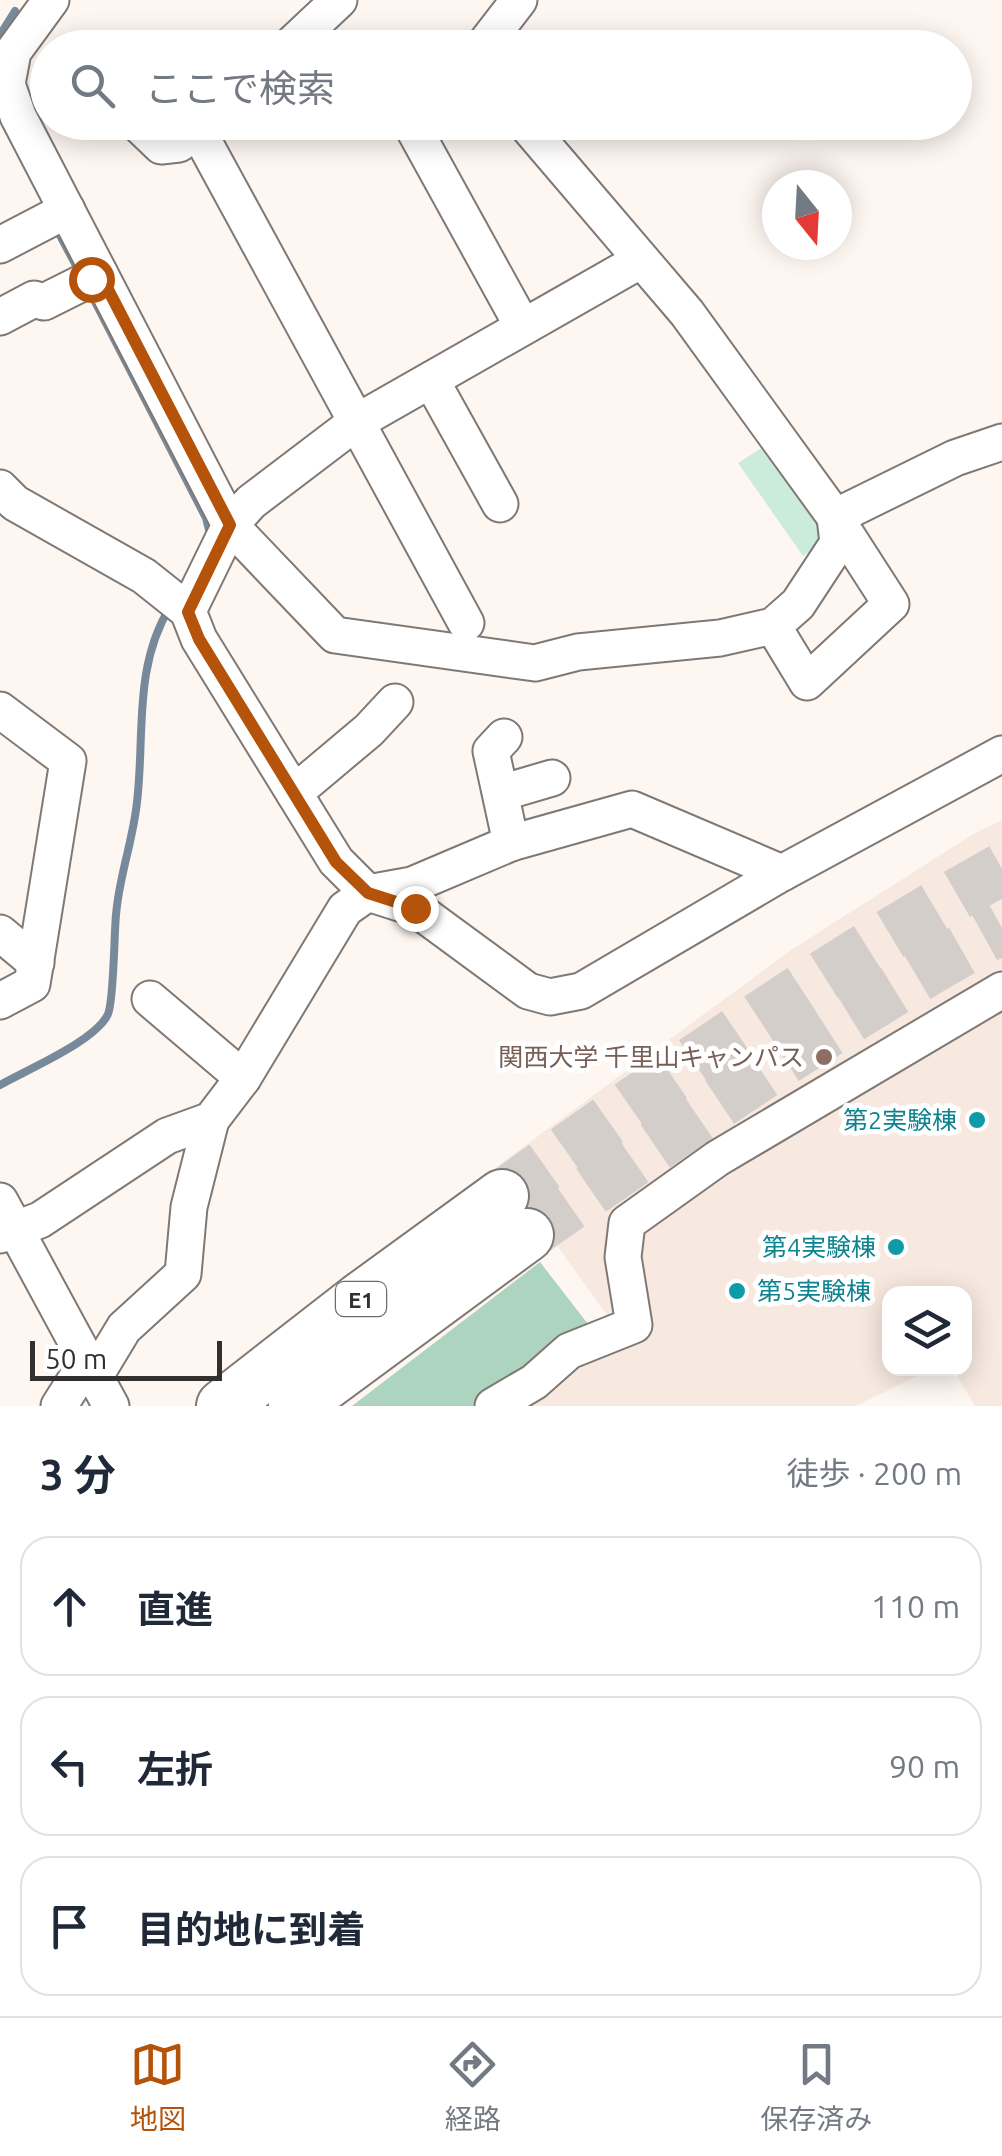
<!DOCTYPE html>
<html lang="ja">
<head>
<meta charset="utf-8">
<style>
  body { margin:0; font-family:Ubuntu,"Noto Sans JP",sans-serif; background:#f6f6f7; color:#1f2937 }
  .controls { position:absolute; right:30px; bottom:30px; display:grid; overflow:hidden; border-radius:20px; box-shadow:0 5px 25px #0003 }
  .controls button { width:90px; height:90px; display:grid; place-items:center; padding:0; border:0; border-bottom:2px solid #e0e1e3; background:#fff; color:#1f2937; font:50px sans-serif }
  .compass { position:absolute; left:762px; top:170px; width:90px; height:90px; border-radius:50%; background:#fff; box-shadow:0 5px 25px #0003; rotate:162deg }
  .scale { position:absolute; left:30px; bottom:25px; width:192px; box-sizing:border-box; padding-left:10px; border:5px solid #32302e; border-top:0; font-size:28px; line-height:35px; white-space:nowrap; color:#32302e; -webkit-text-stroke:8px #fff; paint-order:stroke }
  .stop { position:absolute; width:30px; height:30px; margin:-22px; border:8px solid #b45309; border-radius:50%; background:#fff }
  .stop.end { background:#b45309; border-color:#fff; box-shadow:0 2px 10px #0008 }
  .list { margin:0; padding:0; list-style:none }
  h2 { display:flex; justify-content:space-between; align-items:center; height:130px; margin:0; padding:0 40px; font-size:42px }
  h2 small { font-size:32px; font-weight:400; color:#747a83 }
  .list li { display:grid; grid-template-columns:65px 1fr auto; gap:30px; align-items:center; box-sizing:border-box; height:140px; margin:0 20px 20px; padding:0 20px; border:2px solid #e0e1e3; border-radius:30px }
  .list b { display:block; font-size:38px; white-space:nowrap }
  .list em { font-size:32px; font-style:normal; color:#747a83 }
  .icon { flex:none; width:55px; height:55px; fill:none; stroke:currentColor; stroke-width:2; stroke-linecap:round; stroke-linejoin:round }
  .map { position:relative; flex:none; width:1002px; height:1406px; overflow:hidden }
  .search { position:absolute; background:#fff; box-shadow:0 5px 25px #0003; left:30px; right:30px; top:30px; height:110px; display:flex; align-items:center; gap:25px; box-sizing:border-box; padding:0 35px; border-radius:55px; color:#747a83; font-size:38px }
  .sheet { height:610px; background:#fff }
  nav { display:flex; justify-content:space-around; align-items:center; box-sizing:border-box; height:140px; border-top:2px solid #e0e1e3; background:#fff; font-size:28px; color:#747a83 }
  nav a { display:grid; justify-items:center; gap:5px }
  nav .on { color:#b45309 }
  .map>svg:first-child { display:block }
  .built { fill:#f7e9e0 }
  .green { fill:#cbecda }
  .forest { fill:#add4bf }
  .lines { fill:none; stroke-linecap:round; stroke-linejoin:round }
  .stream { stroke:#778a9c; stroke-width:8 }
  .highway-tunnel { stroke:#d4ceca; stroke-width:52; stroke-dasharray:52 26; stroke-linecap:butt }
  .minor-casing { stroke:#7f7874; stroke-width:39 }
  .highway-casing { stroke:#7f7874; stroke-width:56 }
  .minor { stroke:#fff; stroke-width:35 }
  .highway { stroke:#fff; stroke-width:52 }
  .route { stroke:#b45309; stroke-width:12 }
  .education-dot { fill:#8d6e63; stroke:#fff; stroke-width:4 }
  .culture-dot { fill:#0f9aa8; stroke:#fff; stroke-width:4 }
  .labels { text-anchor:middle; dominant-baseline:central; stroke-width:10; stroke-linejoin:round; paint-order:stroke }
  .shield { fill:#fff; stroke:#706e6d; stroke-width:2.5 }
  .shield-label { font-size:22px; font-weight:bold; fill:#32302e }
  .education-label { font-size:25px; fill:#785e54; stroke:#fff; text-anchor:end }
  .culture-label { font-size:25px; fill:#0d838f; stroke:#fff; text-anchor:end }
</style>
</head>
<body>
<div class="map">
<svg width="1002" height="1406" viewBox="0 0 1002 1406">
  <rect width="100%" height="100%" fill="#fdf6f1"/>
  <polygon class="built" points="1002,820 1002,1406 975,1406 953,1369 964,1368 964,1294 890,1294 890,1368 931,1369 856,1406 471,1406 612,1322 499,1165 791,950 975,833"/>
  <polygon class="green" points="771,442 830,538 803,556 738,463"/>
  <polygon class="forest" points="540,1262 591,1328 474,1406 352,1406"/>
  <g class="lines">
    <g class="stream">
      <polyline points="0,35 15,11"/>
      <polyline points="55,226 81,275"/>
      <polyline points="90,292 206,518 210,534"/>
      <path d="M0 1085C26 1070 96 1041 108 1014 114 1000 114 934 116 915 119 876 133 841 137 802 145 736 133 667 170 607"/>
    </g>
    <g class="highway-tunnel">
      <path d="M502 1196C666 1079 826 967 1002 869"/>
      <path d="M527 1235C682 1127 836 1019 1002 928"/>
    </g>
    <g class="minor-casing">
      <g id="minor">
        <polyline points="51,0 13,52 7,84 18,116 230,525 188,611 199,639 336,861 368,893 415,908 528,991 550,997 581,991 782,873 1002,754"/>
        <polyline points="288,48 339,0"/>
        <polyline points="482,48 519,0"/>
        <polyline points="136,122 161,146 179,144 207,122"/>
        <polyline points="410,122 523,327"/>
        <polyline points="524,122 687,313 835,517 891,604 807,682 773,626"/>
        <polyline points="198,131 466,623"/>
        <polyline points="0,245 67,210"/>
        <polyline points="641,260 355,423 251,502 230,525 335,635 535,663 578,652 720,638 773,626 798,604 838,543 835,517 955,458 1002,442"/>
        <polyline points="0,317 34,299 44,302 100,274"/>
        <polyline points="431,380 500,504"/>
        <polyline points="0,488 15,503 144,576 188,611"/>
        <polyline points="0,710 68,761 32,984 0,1001"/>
        <polyline points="504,737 491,751 511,843"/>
        <polyline points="294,793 369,730 395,702"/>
        <polyline points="501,793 552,778"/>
        <polyline points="0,933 36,963"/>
        <polyline points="150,999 243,1078"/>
        <polyline points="0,1201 111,1406"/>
        <polyline points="0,1235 40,1220 167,1136 211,1120 243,1078 345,909 368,893 412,885 511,843 632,809 782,873"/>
        <polyline points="95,1376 124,1328 183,1274 189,1207 211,1120"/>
        <polyline points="59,1406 87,1362"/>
        <polyline points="493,1406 534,1382 569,1351 634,1325 623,1257 627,1223 718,1158 1002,990"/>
      </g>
    </g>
    <g class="highway-casing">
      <g id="highway">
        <polyline points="223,1406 359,1300 502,1196"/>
        <polyline points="295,1406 527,1235"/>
      </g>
    </g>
    <use href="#minor" class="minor"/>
    <use href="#highway" class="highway"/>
  </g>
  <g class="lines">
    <polyline class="route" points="91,279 100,274 230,525 188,612 199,639 336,862 368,893 415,908"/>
  </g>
  <circle class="education-dot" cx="824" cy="1057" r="10"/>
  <g class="culture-dot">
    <circle cx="977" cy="1120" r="10"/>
    <circle cx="896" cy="1247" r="10"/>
    <circle cx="737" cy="1291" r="10"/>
  </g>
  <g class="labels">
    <rect class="shield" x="336" y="1282" width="50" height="34" rx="8"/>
    <g class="shield-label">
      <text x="361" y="1299">E1</text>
    </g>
    <g class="education-label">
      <text x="804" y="1057">関西大学 千里山キャンパス</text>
    </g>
    <g class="culture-label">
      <text x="957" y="1120">第2実験棟</text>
      <text x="876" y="1247">第4実験棟</text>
      <text x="757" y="1291" text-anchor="start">第5実験棟</text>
    </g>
  </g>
</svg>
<div class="controls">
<button><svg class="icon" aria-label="layers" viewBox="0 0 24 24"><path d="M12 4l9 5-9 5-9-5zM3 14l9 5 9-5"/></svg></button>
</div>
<svg class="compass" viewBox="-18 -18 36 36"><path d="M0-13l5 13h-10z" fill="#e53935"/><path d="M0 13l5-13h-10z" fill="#747a83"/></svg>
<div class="scale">50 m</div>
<div class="stop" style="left:91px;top:279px"></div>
<div class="stop end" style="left:415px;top:908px"></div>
<div class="search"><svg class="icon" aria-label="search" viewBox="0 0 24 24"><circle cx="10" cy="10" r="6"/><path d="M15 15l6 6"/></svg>ここで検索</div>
</div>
<section class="sheet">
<h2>3 分<small>徒歩 · 200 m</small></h2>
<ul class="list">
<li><svg class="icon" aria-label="ahead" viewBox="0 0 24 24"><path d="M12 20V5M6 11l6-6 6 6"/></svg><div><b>直進</b></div><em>110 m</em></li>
<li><svg class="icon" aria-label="left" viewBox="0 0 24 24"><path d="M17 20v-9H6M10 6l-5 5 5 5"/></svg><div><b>左折</b></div><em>90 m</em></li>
<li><svg class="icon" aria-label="arrive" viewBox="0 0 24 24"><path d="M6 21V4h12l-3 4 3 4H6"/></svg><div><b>目的地に到着</b></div></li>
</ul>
</section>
<nav>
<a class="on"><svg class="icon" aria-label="map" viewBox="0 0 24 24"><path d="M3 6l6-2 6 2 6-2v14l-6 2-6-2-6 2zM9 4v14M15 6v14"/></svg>地図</a>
<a><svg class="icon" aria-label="directions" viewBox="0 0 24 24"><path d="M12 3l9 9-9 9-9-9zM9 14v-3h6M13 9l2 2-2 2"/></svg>経路</a>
<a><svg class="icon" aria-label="saved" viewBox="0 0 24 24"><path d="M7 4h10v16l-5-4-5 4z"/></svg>保存済み</a>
</nav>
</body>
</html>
